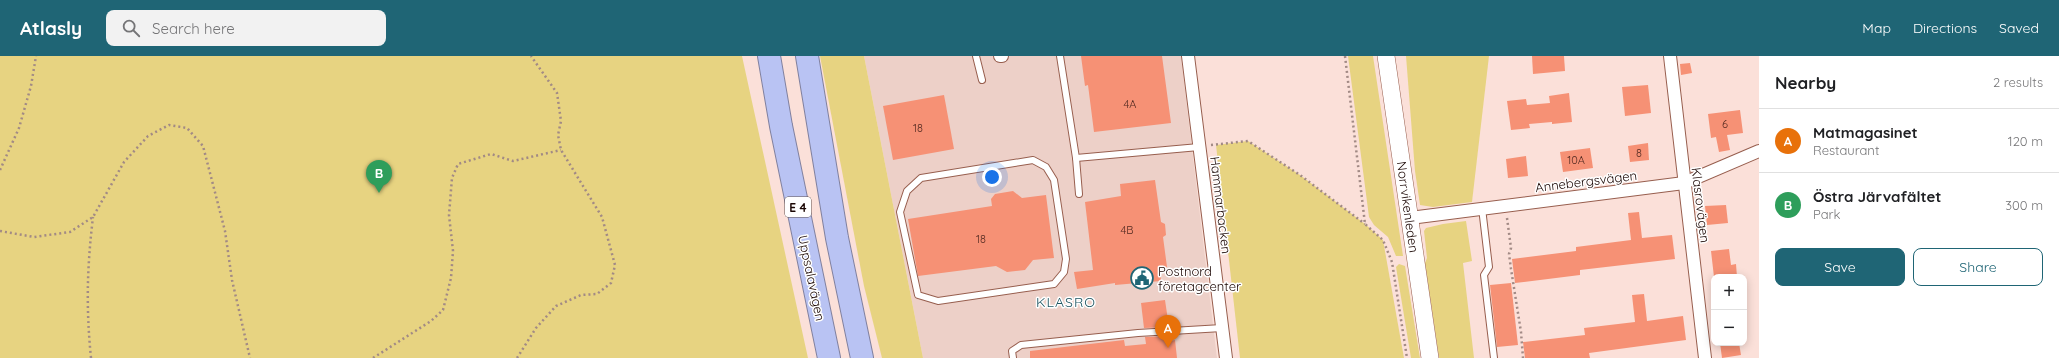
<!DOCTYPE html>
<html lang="en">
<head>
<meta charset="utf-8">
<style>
  body { margin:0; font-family:Quicksand,sans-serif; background:#f2f2f2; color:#202124 }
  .controls { position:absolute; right:12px; bottom:12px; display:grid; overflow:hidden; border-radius:8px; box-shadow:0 2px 10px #0003 }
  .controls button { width:36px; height:36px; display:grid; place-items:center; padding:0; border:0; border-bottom:1px solid #e0e0e0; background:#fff; color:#202124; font:20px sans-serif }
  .you { position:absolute; left:992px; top:121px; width:14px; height:14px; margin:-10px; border:3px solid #fff; border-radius:50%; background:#1a73e8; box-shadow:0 0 0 6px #1a73e833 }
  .badge { display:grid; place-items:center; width:26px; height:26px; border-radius:50%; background:#1f6575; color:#fff; font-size:13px; font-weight:700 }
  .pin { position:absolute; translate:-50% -33px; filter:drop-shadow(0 1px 2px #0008) }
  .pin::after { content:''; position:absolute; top:21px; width:14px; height:12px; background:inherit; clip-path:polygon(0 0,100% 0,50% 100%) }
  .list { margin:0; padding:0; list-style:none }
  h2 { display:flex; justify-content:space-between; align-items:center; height:52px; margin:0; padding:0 16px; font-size:17px }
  h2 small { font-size:13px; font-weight:400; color:#757577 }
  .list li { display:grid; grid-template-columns:26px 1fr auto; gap:12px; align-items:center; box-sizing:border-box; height:64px; padding:0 16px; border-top:1px solid #e0e0e0 }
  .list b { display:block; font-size:15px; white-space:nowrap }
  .list p { margin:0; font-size:13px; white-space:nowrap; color:#757577 }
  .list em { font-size:13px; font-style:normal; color:#757577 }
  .actions { display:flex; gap:8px; padding:12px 16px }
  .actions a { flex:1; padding:9px 0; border:1px solid #1f6575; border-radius:8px; text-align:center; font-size:14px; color:#1f6575 }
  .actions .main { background:#1f6575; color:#fff }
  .icon { flex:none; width:22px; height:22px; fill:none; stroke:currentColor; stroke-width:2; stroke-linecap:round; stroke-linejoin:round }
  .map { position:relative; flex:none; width:1759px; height:302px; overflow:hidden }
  header { display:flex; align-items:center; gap:24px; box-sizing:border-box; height:56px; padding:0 20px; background:#1f6575; color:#fff }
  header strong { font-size:19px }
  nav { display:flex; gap:22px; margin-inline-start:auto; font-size:14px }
  .search { width:280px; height:36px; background:#f2f2f2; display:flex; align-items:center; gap:10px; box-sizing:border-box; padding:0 14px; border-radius:8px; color:#757577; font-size:15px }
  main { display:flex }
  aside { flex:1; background:#fff }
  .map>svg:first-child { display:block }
  .built { fill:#edd0c8 }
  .green { fill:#e7d381 }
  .building { fill:#f69175 }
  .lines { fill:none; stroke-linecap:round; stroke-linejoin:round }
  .lane-casing { stroke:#975e4e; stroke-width:8 }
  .street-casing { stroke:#975e4e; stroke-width:14 }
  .secondary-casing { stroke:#975e4e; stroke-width:18 }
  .highway-casing { stroke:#81819f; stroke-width:24 }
  .path { stroke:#a28a85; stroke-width:2.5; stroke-dasharray:2 3; stroke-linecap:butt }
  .lane { stroke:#fff; stroke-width:6 }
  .street { stroke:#fff; stroke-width:12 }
  .secondary { stroke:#fff; stroke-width:17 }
  .highway { stroke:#b9c3f3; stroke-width:22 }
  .labels { text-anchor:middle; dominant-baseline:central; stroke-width:3; stroke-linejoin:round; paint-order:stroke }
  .number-label { font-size:11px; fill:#512920 }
  .shield { fill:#fff; stroke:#5f514f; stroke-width:1 }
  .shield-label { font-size:12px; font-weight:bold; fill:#1a0603 }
  .street-label { font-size:13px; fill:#1a0603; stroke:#fff }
  .poi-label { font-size:13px; fill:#1a0603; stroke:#fff; text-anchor:start }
  .neighbourhood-label { font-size:14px; letter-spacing:1px; fill:#1e5561; stroke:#fff }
</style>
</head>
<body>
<header>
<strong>Atlasly</strong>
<div class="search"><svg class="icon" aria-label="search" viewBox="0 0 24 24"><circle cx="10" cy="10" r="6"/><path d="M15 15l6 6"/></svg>Search here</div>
<nav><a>Map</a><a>Directions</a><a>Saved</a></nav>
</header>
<main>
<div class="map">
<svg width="1759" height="302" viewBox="0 0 1759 302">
  <rect width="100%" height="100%" fill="#fbe0d9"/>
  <polygon class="built" points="864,0 1181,0 1217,302 923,302"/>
  <g class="green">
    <polygon points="0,0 742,0 808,302 0,302"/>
    <polygon points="820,0 864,0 923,302 882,302 864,230"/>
    <polygon points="1348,0 1373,0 1403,200 1396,200 1388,181 1374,169 1369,161"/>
    <polygon points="1406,0 1489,0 1472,146 1433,151 1420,149 1415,115"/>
    <polygon points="1248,85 1300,119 1365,168 1383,184 1404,302 1240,302 1216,89"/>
    <polygon points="1466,165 1472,205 1463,207 1474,302 1439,302 1425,207 1427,202 1424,175 1426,172 1443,168"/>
    <polygon points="1399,208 1405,210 1420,302 1411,302 1396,211"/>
  </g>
  <g class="building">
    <polygon points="1081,0 1162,0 1171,67 1094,76 1088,29 1085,30"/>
    <polygon points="1532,0 1564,0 1565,15 1533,18"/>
    <polygon points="1690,7 1692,17 1681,19 1680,8"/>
    <polygon points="1648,29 1651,57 1625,60 1622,31"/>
    <polygon points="1569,37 1572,66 1552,68 1552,66 1529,68 1530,72 1511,74 1507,45 1526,43 1527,49 1550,47 1549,40"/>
    <polygon points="944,39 954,93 893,104 883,50"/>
    <polygon points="1740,54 1743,77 1727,79 1730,94 1719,96 1716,81 1711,82 1708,58"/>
    <polygon points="1648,87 1649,104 1630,106 1628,90"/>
    <polygon points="1590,92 1593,112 1563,116 1560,96"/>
    <polygon points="1526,100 1528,120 1508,122 1506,103"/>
    <polygon points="1155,124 1161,166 1165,168 1166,179 1163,181 1167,211 1160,212 1161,225 1115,229 1115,227 1077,233 1074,216 1093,214 1085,146 1121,140 1120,128"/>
    <polygon points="1013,135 1022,142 1046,139 1054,202 1033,204 1025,214 1007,216 996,210 918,220 908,163 992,150 991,143 995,138"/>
    <polygon points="1726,149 1728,167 1707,169 1705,150"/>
    <polygon points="1639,156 1642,182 1672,179 1675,203 1580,214 1580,219 1515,227 1512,203 1576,195 1576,191 1631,184 1628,157"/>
    <polygon points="1729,193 1731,209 1736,208 1737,221 1714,221 1711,195"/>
    <polygon points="1511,227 1518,289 1497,291 1490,229"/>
    <polygon points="1644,238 1647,265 1683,260 1686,284 1589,297 1590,302 1525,302 1523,286 1585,279 1584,272 1635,266 1632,239"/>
    <polygon points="1165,244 1169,271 1144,272 1141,247"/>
    <polygon points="1170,280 1171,285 1175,284 1177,302 1030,302 1030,295 1124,284 1125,290 1146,288 1145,281"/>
    <polygon points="1720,287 1739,287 1741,299 1722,302"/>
  </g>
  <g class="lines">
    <g class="lane-casing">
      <g id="lane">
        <polyline points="976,0 982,24"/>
        <polyline points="1060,0 1076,102 1079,138"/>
        <polyline points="1076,102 1199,91"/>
        <polygon points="1033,104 1046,111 1054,124 1066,203 1064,216 1054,228 938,245 918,239 900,156 907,135 921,122"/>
        <polyline points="1482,152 1489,211 1484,219 1494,302"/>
        <polyline points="1013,302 1012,295 1021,289 1138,277 1222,272"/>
      </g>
    </g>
    <g class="street-casing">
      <g id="street">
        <polyline points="1000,0 1002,0"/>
        <polyline points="1188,0 1226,302"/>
        <polyline points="1670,0 1705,302"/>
        <polyline points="1410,162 1684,127 1759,95"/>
      </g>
    </g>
    <g class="secondary-casing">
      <polyline id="secondary" points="1386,0 1430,302"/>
    </g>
    <g class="highway-casing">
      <g id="highway">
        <polyline points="769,0 781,70 829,302"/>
        <polyline points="807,0 837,182 862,302"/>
      </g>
    </g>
    <g class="path">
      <polyline points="1345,0 1365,168 1383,184 1392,206 1407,302"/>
      <polyline points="1211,89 1248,85 1300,119 1365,168"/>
      <polyline points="0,114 19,72 31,30 36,0"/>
      <polyline points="1507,162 1511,192 1509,198 1511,213 1521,276 1523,302"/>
      <polyline points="0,175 34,181 70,176 93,161 124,106 148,80 169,69 187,72 203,90 225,175 232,224 250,302"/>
      <path d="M91 302C86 252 87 211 93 161"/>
      <polyline points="373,302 431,265 443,254 451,222 453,195 449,159 452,122 458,108 491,98 513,105 561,94"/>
      <polyline points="517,302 536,272 556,250 581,239 597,238 611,227 615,209 602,161 561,94 558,79 561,65 557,37 531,0"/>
    </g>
    <use href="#lane" class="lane"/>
    <use href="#street" class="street"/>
    <use href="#secondary" class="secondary"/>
    <use href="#highway" class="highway"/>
  </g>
  <defs>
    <g id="civic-ring" transform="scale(1.15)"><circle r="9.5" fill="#fff" stroke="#1f6575" stroke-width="1.5"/><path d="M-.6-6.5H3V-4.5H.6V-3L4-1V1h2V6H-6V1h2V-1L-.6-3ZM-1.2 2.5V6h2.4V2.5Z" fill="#1f6575"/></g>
  </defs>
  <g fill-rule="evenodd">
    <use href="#civic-ring" x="1142" y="222"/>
  </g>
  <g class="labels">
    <g class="number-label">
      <text x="1130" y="48">4A</text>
      <text x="1725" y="68">6</text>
      <text x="918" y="72">18</text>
      <text x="1639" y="97">8</text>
      <text x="1576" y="104">10A</text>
      <text x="1127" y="174">4B</text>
      <text x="981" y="183">18</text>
    </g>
    <rect class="shield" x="785" y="141" width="26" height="20" rx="3"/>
    <g class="shield-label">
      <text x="798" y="151">E 4</text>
    </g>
    <g class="street-label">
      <text transform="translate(1586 125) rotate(-7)">Annebergsvägen</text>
      <text transform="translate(1221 149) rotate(83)">Hammarbacken</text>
      <text transform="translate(1701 149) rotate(83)">Klasrovägen</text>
      <text transform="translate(1408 151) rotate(82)">Norrvikenleden</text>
      <text transform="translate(812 222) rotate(78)">Uppsalavägen</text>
    </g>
    <g class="poi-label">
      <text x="1158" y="215">Postnord<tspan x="1158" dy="15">företagcenter</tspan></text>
    </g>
    <g class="neighbourhood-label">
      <text x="1066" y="246">KLASRO</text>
    </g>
  </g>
</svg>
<div class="controls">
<button>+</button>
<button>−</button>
</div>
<div class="you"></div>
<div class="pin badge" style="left:1168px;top:292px;background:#e8710a">A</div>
<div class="pin badge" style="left:379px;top:137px;background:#2e9e5b">B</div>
</div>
<aside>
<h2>Nearby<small>2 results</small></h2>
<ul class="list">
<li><span class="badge" style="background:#e8710a">A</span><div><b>Matmagasinet</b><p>Restaurant</p></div><em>120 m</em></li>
<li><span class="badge" style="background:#2e9e5b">B</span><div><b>Östra Järvafältet</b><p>Park</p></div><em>300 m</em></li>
</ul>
<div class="actions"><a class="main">Save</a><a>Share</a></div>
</aside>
</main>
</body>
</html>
